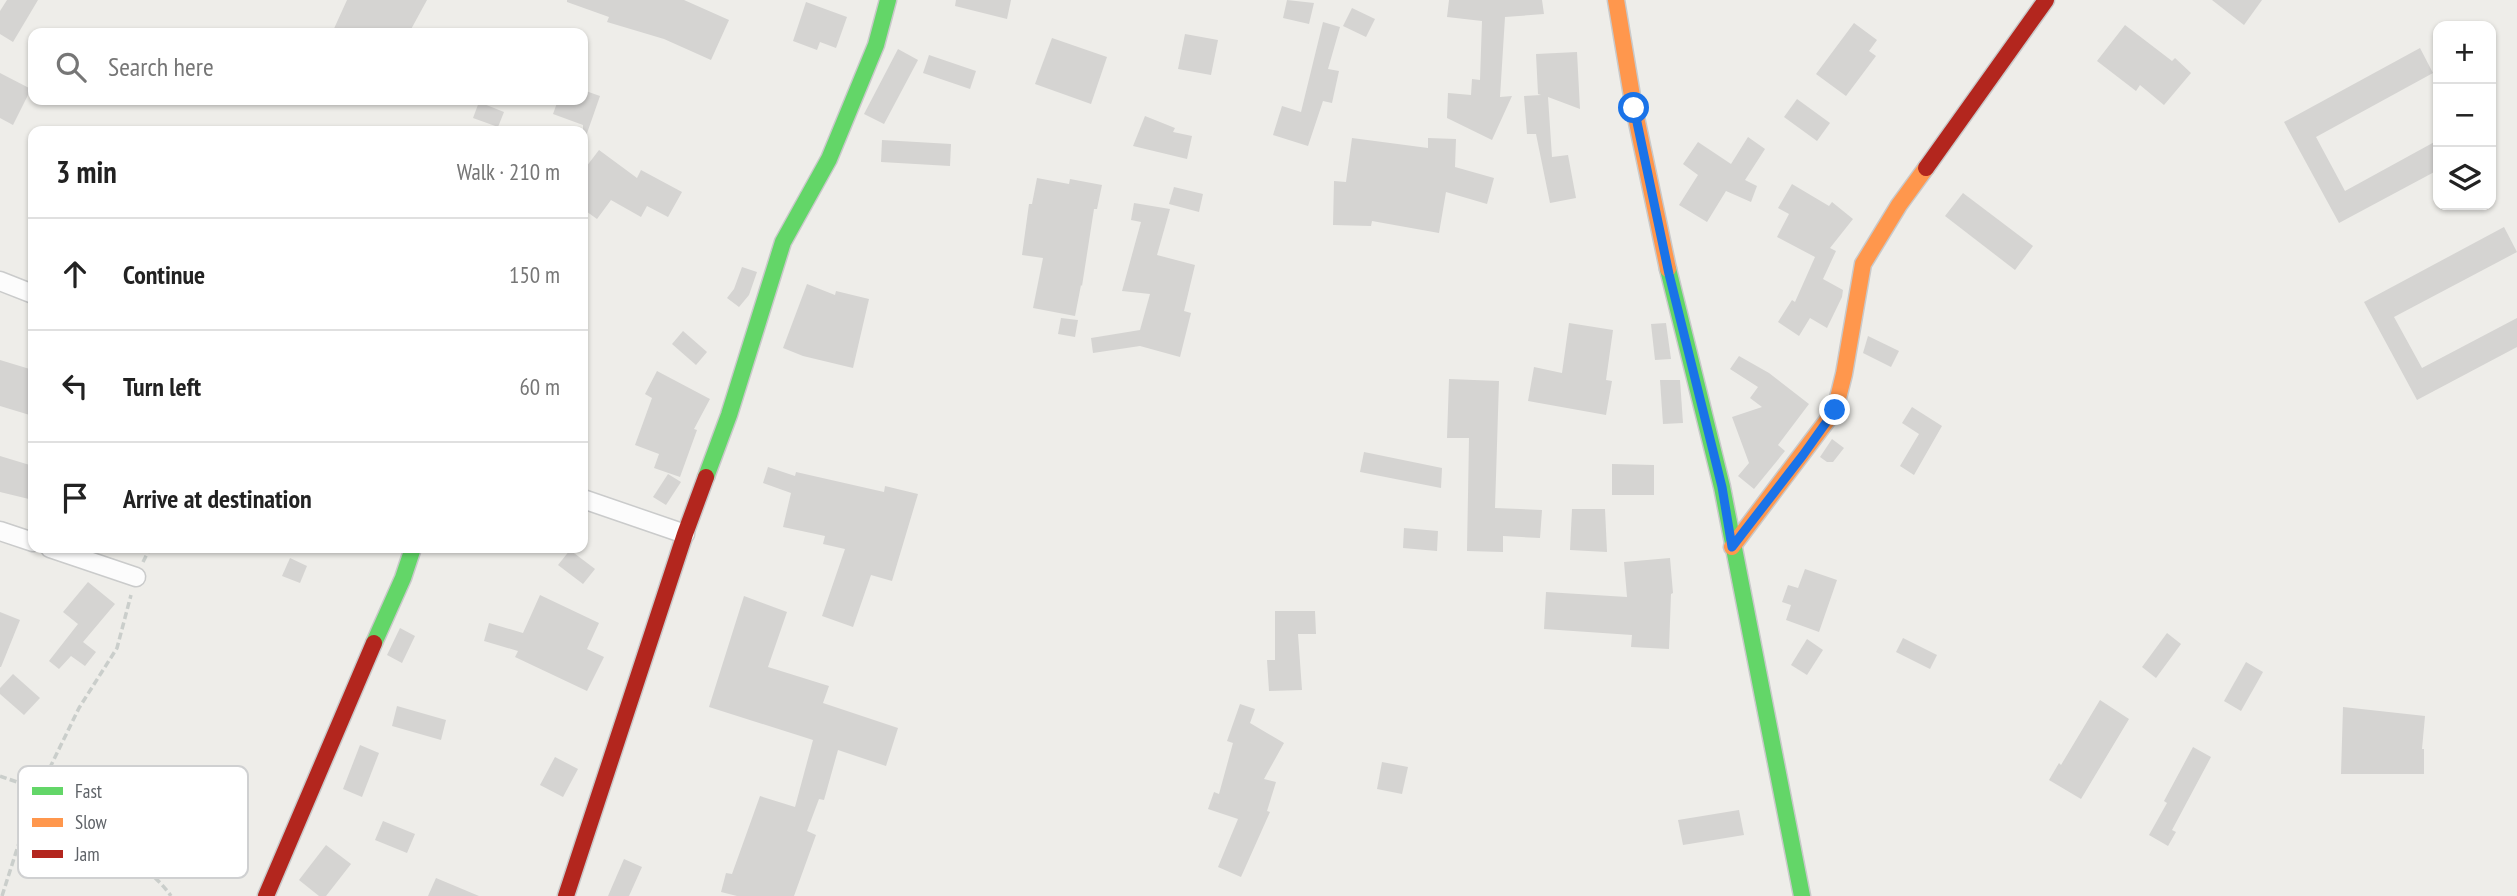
<!DOCTYPE html>
<html lang="en">
<head>
<meta charset="utf-8">
<style>
  body { margin:0; font-family:"PT Sans Narrow",sans-serif; background:#f2f2f2; color:#222 }
  .controls { position:absolute; right:21px; top:21px; display:grid; overflow:hidden; border-radius:14px; box-shadow:0 2px 5px #0004 }
  .controls button { width:63px; height:63px; display:grid; place-items:center; padding:0; border:0; border-bottom:2px solid #e0e0e0; background:#fff; color:#222; font:35px sans-serif }
  .stop { position:absolute; width:21px; height:21px; margin:-16px; border:5px solid #1a73e8; border-radius:50%; background:#fff }
  .stop.end { background:#1a73e8; border-color:#fff; box-shadow:0 2px 7px #0008 }
  .list { margin:0; padding:0; list-style:none }
  h2 { display:flex; justify-content:space-between; align-items:center; height:91px; margin:0; padding:0 28px; font-size:30px }
  h2 small { font-size:23px; font-weight:400; color:#767676 }
  .list li { display:grid; grid-template-columns:46px 1fr auto; gap:21px; align-items:center; box-sizing:border-box; height:112px; padding:0 28px; border-top:2px solid #e0e0e0 }
  .list b { display:block; font-size:26px; white-space:nowrap }
  .list em { font-size:23px; font-style:normal; color:#767676 }
  .icon { flex:none; width:38px; height:38px; fill:none; stroke:currentColor; stroke-width:2; stroke-linecap:round; stroke-linejoin:round }
  .map { position:relative; flex:none; width:2517px; height:896px; overflow:hidden }
  .search { position:absolute; background:#fff; box-shadow:0 2px 5px #0004; left:28px; top:28px; width:560px; height:77px; display:flex; align-items:center; gap:18px; box-sizing:border-box; padding:0 24px; border-radius:14px; color:#767676; font-size:26px }
  .panel { position:absolute; background:#fff; box-shadow:0 2px 5px #0004; left:28px; top:126px; width:560px; height:427px; border-radius:14px }
  .map>svg:first-child { display:block }
  .building { fill:#d5d4d2 }
  .lines { fill:none; stroke-linecap:round; stroke-linejoin:round }
  .street-casing { stroke:#cacbcb; stroke-width:21 }
  .fast-casing { stroke:#c9c9ca; stroke-width:19 }
  .slow-casing { stroke:#c9c9ca; stroke-width:19 }
  .jam-casing { stroke:#c9c9ca; stroke-width:19 }
  .path { stroke:#cacecb; stroke-width:3.5; stroke-dasharray:7 3.5; stroke-linecap:butt }
  .street { stroke:#fcfcfc; stroke-width:18 }
  .fast { stroke:#63d668; stroke-width:16 }
  .slow { stroke:#ff974d; stroke-width:16 }
  .jam { stroke:#b3261e; stroke-width:16 }
  .route { stroke:#1a73e8; stroke-width:9 }
  .key { fill:#fff; stroke:#cfd0d1; stroke-width:2 }
  .key-label { font-size:19px; fill:#5e6267 }
</style>
</head>
<body>
<div class="map">
<svg width="2517" height="896" viewBox="0 0 2517 896">
  <rect width="100%" height="100%" fill="#eeede9"/>
  <g class="building">
    <polygon points="7,0 38,0 13,42 0,34 0,11"/>
    <polygon points="347,0 427,0 409,33 332,33"/>
    <polygon points="567,0 684,0 729,20 711,60 664,39 607,22 609,17 567,2"/>
    <polygon points="956,0 1011,0 1007,19 955,6"/>
    <polygon points="1287,0 1314,3 1309,24 1283,18"/>
    <polygon points="1449,0 1542,0 1544,14 1505,17 1500,97 1512,96 1492,140 1447,118 1448,93 1471,95 1472,79 1480,80 1482,21 1447,17"/>
    <polygon points="2212,0 2262,0 2244,25"/>
    <polygon points="806,2 847,17 836,48 820,42 817,50 793,41"/>
    <polygon points="1352,8 1375,19 1366,37 1343,26"/>
    <polygon points="1323,22 1340,27 1328,69 1339,71 1332,103 1323,101 1308,146 1273,135 1282,106 1301,112"/>
    <polygon points="1854,23 1877,40 1869,51 1876,56 1846,96 1816,74"/>
    <polygon points="2125,25 2172,61 2175,58 2191,73 2164,105 2140,85 2136,91 2097,61"/>
    <polygon points="1185,34 1218,40 1211,75 1178,69"/>
    <polygon points="1052,38 1107,57 1091,104 1035,84"/>
    <polygon points="2420,48 2433,73 2316,137 2345,191 2438,140 2438,170 2339,223 2284,122"/>
    <polygon points="898,49 918,60 884,124 864,114"/>
    <polygon points="1577,52 1580,109 1548,97 1552,157 1568,155 1576,198 1550,203 1536,134 1527,134 1524,96 1541,95 1538,94 1536,54"/>
    <polygon points="929,55 976,71 970,89 923,73"/>
    <polygon points="0,73 31,89 13,125 0,118"/>
    <polygon points="583,90 600,96 585,139 583,138 583,125 553,114 558,100 583,100"/>
    <polygon points="1797,99 1830,123 1817,141 1784,117"/>
    <polygon points="479,102 504,112 498,127 473,118"/>
    <polygon points="1145,116 1175,128 1173,132 1192,136 1187,159 1133,146"/>
    <polygon points="1748,137 1765,149 1745,180 1757,186 1751,202 1726,191 1707,222 1679,205 1698,175 1683,164 1698,142 1731,164"/>
    <polygon points="1352,138 1428,148 1428,138 1456,139 1455,167 1494,178 1487,204 1446,192 1439,233 1372,221 1371,226 1333,225 1334,181 1346,182"/>
    <polygon points="882,140 951,144 950,166 881,162"/>
    <polygon points="599,150 637,178 641,170 682,192 668,217 647,206 641,217 611,200 597,219 583,209 583,171"/>
    <polygon points="1037,178 1069,184 1070,179 1102,185 1097,209 1094,209 1082,286 1081,285 1075,316 1033,308 1043,258 1022,255 1029,204 1032,204"/>
    <polygon points="1792,184 1829,206 1832,202 1853,219 1830,248 1836,251 1823,279 1843,290 1842,297 1827,328 1810,318 1799,336 1778,322 1792,300 1795,302 1815,257 1777,237 1789,214 1778,208"/>
    <polygon points="1174,187 1203,194 1199,212 1169,204"/>
    <polygon points="1963,193 2033,246 2015,270 1945,216"/>
    <polygon points="1134,203 1170,209 1157,255 1195,265 1184,311 1191,313 1180,357 1140,346 1093,353 1091,338 1140,330 1150,294 1122,291 1141,222 1131,220"/>
    <polygon points="2504,227 2517,252 2394,317 2422,368 2517,318 2517,347 2417,400 2364,302"/>
    <polygon points="742,267 757,272 749,295 739,307 727,298 734,289"/>
    <polygon points="807,284 835,295 836,291 869,299 853,368 803,356 783,348"/>
    <polygon points="1061,318 1078,320 1075,337 1058,334"/>
    <polygon points="1569,323 1613,330 1606,380 1612,381 1606,415 1528,401 1534,367 1562,373"/>
    <polygon points="1666,323 1671,359 1655,360 1651,324"/>
    <polygon points="683,331 707,352 696,365 672,344"/>
    <polygon points="1868,336 1899,351 1891,367 1863,353"/>
    <polygon points="1739,356 1769,373 1809,404 1778,445 1785,451 1754,489 1738,476 1749,463 1732,417 1762,407 1750,398 1758,387 1730,369"/>
    <polygon points="0,360 33,370 33,416 0,406"/>
    <polygon points="657,371 710,399 694,429 697,430 680,477 654,468 659,454 635,445 652,398 645,394"/>
    <polygon points="1449,379 1499,381 1495,508 1542,510 1540,538 1503,536 1503,552 1467,551 1469,438 1447,438"/>
    <polygon points="1660,380 1680,380 1683,423 1663,424"/>
    <polygon points="1912,407 1942,426 1914,475 1900,466 1919,434 1902,423"/>
    <polygon points="1832,439 1844,448 1833,462 1827,462 1820,457"/>
    <polygon points="1364,452 1442,468 1441,488 1360,472"/>
    <polygon points="0,456 33,466 33,500 0,492"/>
    <polygon points="1612,464 1654,465 1654,495 1612,495"/>
    <polygon points="768,467 795,476 796,472 884,492 885,486 918,494 892,581 871,575 853,627 822,616 845,549 823,544 825,536 783,527 791,493 763,483"/>
    <polygon points="668,474 681,482 666,505 653,497"/>
    <polygon points="1572,509 1605,509 1607,552 1570,550"/>
    <polygon points="1404,528 1438,531 1437,551 1403,548"/>
    <polygon points="570,550 595,569 583,584 558,565"/>
    <polygon points="290,558 307,566 300,583 282,576"/>
    <polygon points="1670,558 1673,593 1671,594 1669,649 1631,647 1632,635 1544,629 1546,592 1627,597 1624,562"/>
    <polygon points="1805,569 1837,580 1819,632 1786,620 1791,605 1782,602 1788,585 1798,588"/>
    <polygon points="88,582 115,604 83,642 96,652 85,666 71,656 59,669 49,661 78,624 63,612"/>
    <polygon points="540,595 599,623 587,649 604,657 587,691 515,657 518,651 484,641 489,623 523,633"/>
    <polygon points="744,596 787,612 768,667 829,686 823,703 898,728 886,766 838,750 824,800 819,799 807,831 816,835 794,896 737,896 721,892 726,873 732,874 760,796 795,807 813,740 709,707"/>
    <polygon points="1275,611 1315,611 1316,634 1298,634 1302,690 1269,691 1267,660 1275,660"/>
    <polygon points="0,612 20,620 1,667 0,667"/>
    <polygon points="400,628 415,636 402,663 387,655"/>
    <polygon points="2167,633 2181,644 2156,678 2142,667"/>
    <polygon points="1903,638 1937,655 1930,669 1896,652"/>
    <polygon points="1807,639 1823,650 1807,675 1791,665"/>
    <polygon points="2246,662 2263,672 2241,711 2224,701"/>
    <polygon points="13,674 40,698 24,715 0,694 0,688"/>
    <polygon points="2100,700 2129,719 2081,799 2049,780 2059,763 2061,765"/>
    <polygon points="1240,704 1255,709 1250,723 1284,743 1264,779 1276,782 1267,811 1270,812 1241,877 1218,867 1238,819 1208,809 1214,792 1219,794 1233,743 1227,741"/>
    <polygon points="397,706 446,720 441,740 392,726"/>
    <polygon points="2343,707 2425,716 2422,749 2424,749 2424,774 2341,774"/>
    <polygon points="360,745 379,753 362,797 343,789"/>
    <polygon points="2193,747 2211,757 2172,830 2176,832 2168,846 2149,835 2167,803 2164,801"/>
    <polygon points="555,757 578,769 563,797 540,785"/>
    <polygon points="1382,762 1408,767 1402,794 1377,789"/>
    <polygon points="1739,810 1744,835 1683,845 1678,820"/>
    <polygon points="383,821 415,834 407,853 375,840"/>
    <polygon points="326,845 351,864 326,896 319,896 299,880"/>
    <polygon points="624,859 642,867 629,896 608,896"/>
    <polygon points="436,878 479,896 428,896"/>
  </g>
  <g class="lines">
    <g class="street-casing">
      <g id="street">
        <polyline points="0,281 33,294"/>
        <polyline points="583,499 685,534"/>
        <polyline points="0,531 33,542"/>
        <polyline points="50,548 136,577"/>
      </g>
    </g>
    <g class="fast-casing">
      <g id="fast">
        <polyline points="1668,269 1722,487 1802,896"/>
        <polyline points="706,477 729,415 783,242 829,159 876,45 888,0"/>
        <polyline points="374,643 403,578 413,548"/>
      </g>
    </g>
    <g class="slow-casing">
      <g id="slow">
        <polyline points="1616,0 1634,108 1668,269"/>
        <polyline points="1732,547 1835,410 1844,374 1863,264 1899,205 1926,168"/>
      </g>
    </g>
    <g class="jam-casing">
      <g id="jam">
        <polyline points="1926,168 2046,0"/>
        <polyline points="266,896 374,643"/>
        <polyline points="566,896 685,534 706,477"/>
      </g>
    </g>
    <g class="path">
      <polyline points="143,562 150,548"/>
      <path d="M0 776C15 782 55 793 67 801 75 807 79 819 87 826 114 850 150 866 171 896"/>
      <polyline points="2,896 18,846 39,790 79,708 117,648 131,595"/>
    </g>
    <use href="#street" class="street"/>
    <use href="#fast" class="fast"/>
    <use href="#slow" class="slow"/>
    <use href="#jam" class="jam"/>
  </g>
  <g class="lines">
    <polyline class="route" points="1634,108 1669,274 1722,487 1732,547 1803,455 1835,410"/>
  </g>
  <rect x="18" y="766" width="230" height="112" rx="10" class="key"/>
  <rect x="32" y="787" width="31" height="8" fill="#63d668"/>
  <rect x="32" y="818" width="31" height="9" fill="#ff974d"/>
  <rect x="32" y="850" width="31" height="8" fill="#b3261e"/>
  <g class="key-label">
    <text x="75" y="798">Fast</text>
    <text x="75" y="829">Slow</text>
    <text x="75" y="861">Jam</text>
  </g>
</svg>
<div class="controls">
<button>+</button>
<button>−</button>
<button><svg class="icon" aria-label="layers" viewBox="0 0 24 24"><path d="M12 4l9 5-9 5-9-5zM3 14l9 5 9-5"/></svg></button>
</div>
<div class="stop" style="left:1634px;top:108px"></div>
<div class="stop end" style="left:1835px;top:410px"></div>
<div class="search"><svg class="icon" aria-label="search" viewBox="0 0 24 24"><circle cx="10" cy="10" r="6"/><path d="M15 15l6 6"/></svg>Search here</div>
<section class="panel">
<h2>3 min<small>Walk · 210 m</small></h2>
<ul class="list">
<li><svg class="icon" aria-label="ahead" viewBox="0 0 24 24"><path d="M12 20V5M6 11l6-6 6 6"/></svg><div><b>Continue</b></div><em>150 m</em></li>
<li><svg class="icon" aria-label="left" viewBox="0 0 24 24"><path d="M17 20v-9H6M10 6l-5 5 5 5"/></svg><div><b>Turn left</b></div><em>60 m</em></li>
<li><svg class="icon" aria-label="arrive" viewBox="0 0 24 24"><path d="M6 21V4h12l-3 4 3 4H6"/></svg><div><b>Arrive at destination</b></div></li>
</ul>
</section>
</div>
</body>
</html>
